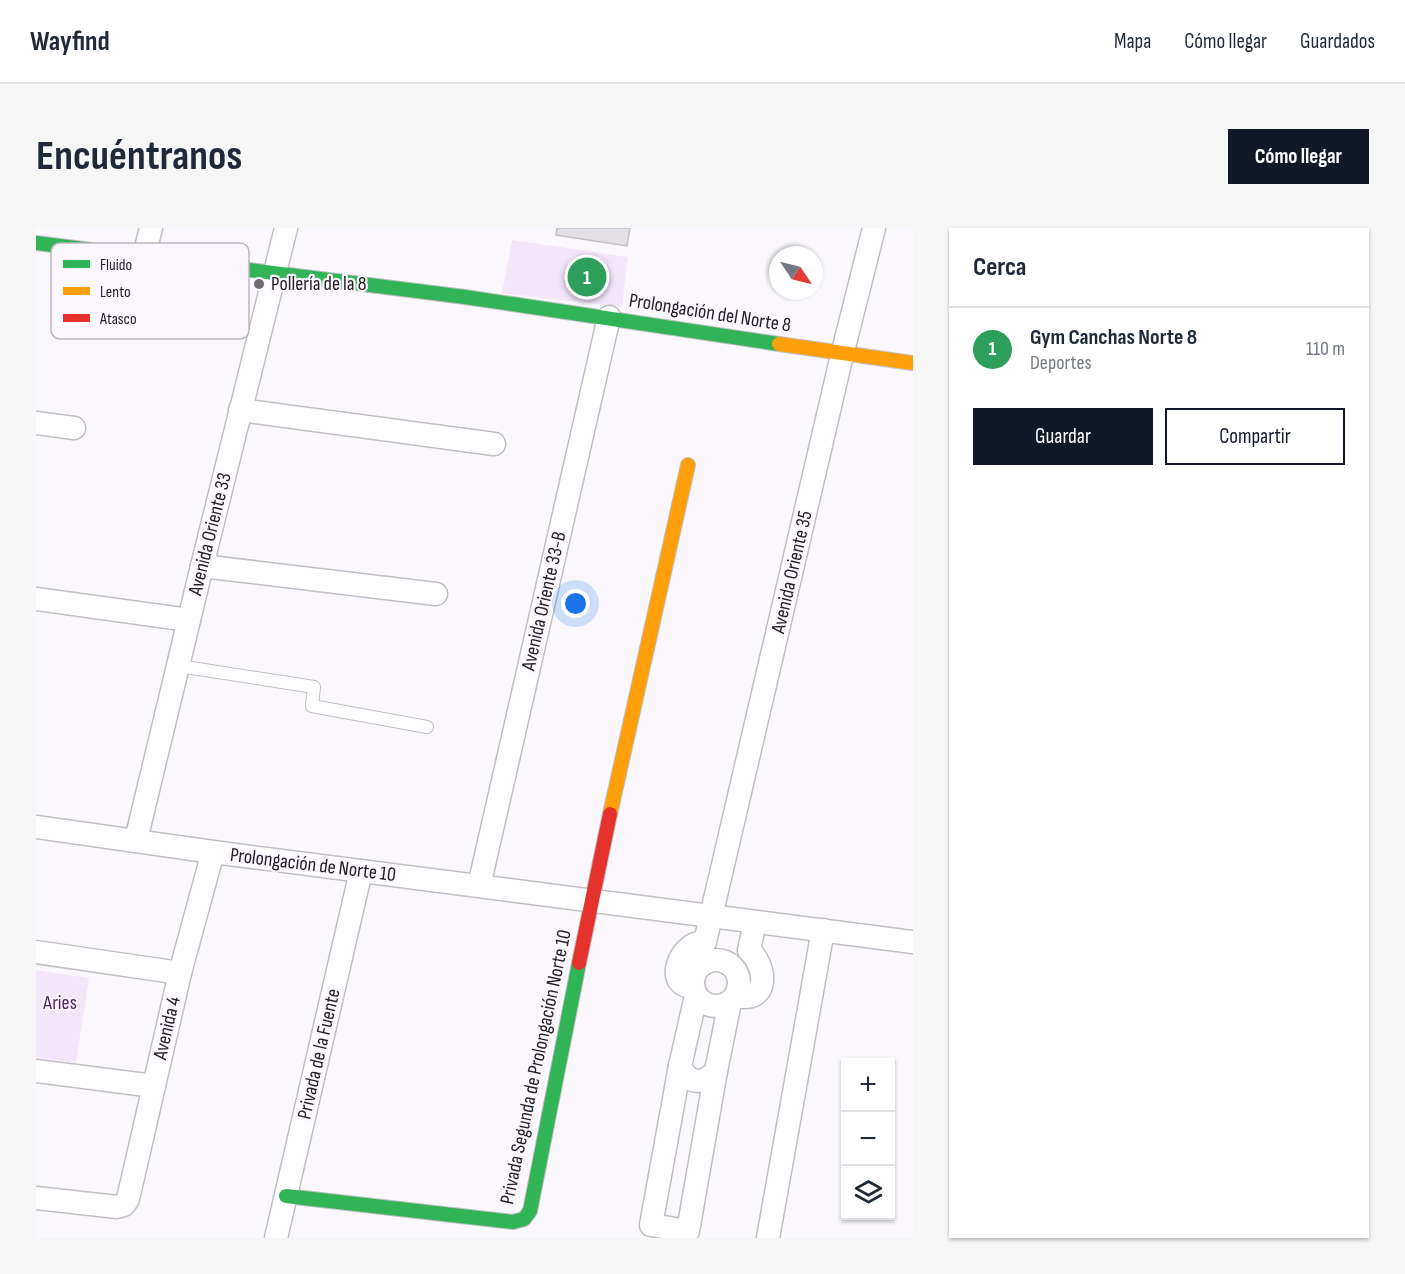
<!DOCTYPE html>
<html lang="es">
<head>
<meta charset="utf-8">
<style>
  body { margin:0; font-family:"Sofia Sans Condensed",sans-serif; background:#f6f6f7; color:#1f2937 }
  .controls { position:absolute; right:18px; bottom:18px; display:grid; overflow:hidden; border-radius:0px; box-shadow:0 2px 4px #0004 }
  .controls button { width:54px; height:54px; display:grid; place-items:center; padding:0; border:0; border-bottom:2px solid #e0e1e3; background:#fff; color:#1f2937; font:30px sans-serif }
  .compass { position:absolute; left:733px; top:18px; width:54px; height:54px; border-radius:50%; background:#fff; box-shadow:0 2px 4px #0004; rotate:125deg }
  .you { position:absolute; left:540px; top:376px; width:21px; height:21px; margin:-15px; border:4px solid #fff; border-radius:50%; background:#1a73e8; box-shadow:0 0 0 9px #1a73e833 }
  .badge { display:grid; place-items:center; width:39px; height:39px; border-radius:50%; background:#111827; color:#fff; font-size:20px; font-weight:700 }
  .pin { position:absolute; translate:-50% -50%; border:3px solid #fff; box-shadow:0 2px 6px #0006 }
  .list { margin:0; padding:0; list-style:none }
  h2 { display:flex; justify-content:space-between; align-items:center; height:78px; margin:0; padding:0 24px; font-size:26px }
  h2 small { font-size:20px; font-weight:400; color:#747a83 }
  .list li { display:grid; grid-template-columns:39px 1fr auto; gap:18px; align-items:center; box-sizing:border-box; height:84px; padding:0 24px; border-top:2px solid #e0e1e3 }
  .list b { display:block; font-size:22px; white-space:nowrap }
  .list p { margin:0; font-size:20px; white-space:nowrap; color:#747a83 }
  .list em { font-size:20px; font-style:normal; color:#747a83 }
  .actions { display:flex; gap:12px; padding:18px 24px }
  .actions a { flex:1; padding:14px 0; border:2px solid #111827; border-radius:0px; text-align:center; font-size:21px; color:#111827 }
  .actions .main { background:#111827; color:#fff }
  .icon { flex:none; width:33px; height:33px; fill:none; stroke:currentColor; stroke-width:2; stroke-linecap:round; stroke-linejoin:round }
  .map { position:relative; flex:none; width:877px; height:1010px; overflow:hidden; border-radius:0px }
  header { display:flex; align-items:center; gap:36px; box-sizing:border-box; height:84px; padding:0 30px; background:#fff; border-bottom:2px solid #e0e1e3 }
  header strong { font-size:28px }
  nav { display:flex; gap:33px; margin-inline-start:auto; font-size:21px }
  .intro { display:flex; align-items:center; justify-content:space-between; box-sizing:border-box; height:144px; padding:0 36px }
  h1 { margin:0; font-size:42px }
  .button { padding:15px 27px; border-radius:0px; background:#111827; color:#fff; font-size:21px; font-weight:700 }
  main { display:flex; gap:36px; padding:0 36px }
  aside { flex:1; background:#fff; border-radius:0px; box-shadow:0 2px 4px #0004 }
  .map>svg:first-child { display:block }
  .green { fill:#f3e6fb }
  .building { fill:#e2e0e4; stroke:#c3c0c4; stroke-width:1.5 }
  .lines { fill:none; stroke-linecap:round; stroke-linejoin:round }
  .lane-casing { stroke:#c1bec3; stroke-width:14 }
  .street-casing { stroke:#c1bec3; stroke-width:25 }
  .fast-casing { stroke:#c1bec3; stroke-width:16 }
  .slow-casing { stroke:#c1bec3; stroke-width:16 }
  .jam-casing { stroke:#c1bec3; stroke-width:16 }
  .lane { stroke:#fefeff; stroke-width:12 }
  .street { stroke:#fefeff; stroke-width:22 }
  .fast { stroke:#30b455; stroke-width:14 }
  .slow { stroke:#ff9f0a; stroke-width:14 }
  .jam { stroke:#e5322d; stroke-width:14 }
  .poi-dot { fill:#6f6c71; stroke:#fcf6ff; stroke-width:2 }
  .labels { text-anchor:middle; dominant-baseline:central; stroke-width:4.5; stroke-linejoin:round; paint-order:stroke }
  .poi-label { font-size:20px; fill:#232125; stroke:#fcf6ff; text-anchor:start }
  .street-label { font-size:20px; fill:#232125; stroke:#fcf6ff }
  .park-label { font-size:20px; fill:#4d2461; stroke:#fcf6ff }
  .key { fill:#fcf6ff; stroke:#bbb6be; stroke-width:1.5 }
  .key-label { font-size:16px; fill:#232125 }
</style>
</head>
<body>
<header>
<strong>Wayfind</strong>
<nav><a>Mapa</a><a>Cómo llegar</a><a>Guardados</a></nav>
</header>
<div class="intro"><h1>Encuéntranos</h1><a class="button">Cómo llegar</a></div>
<main>
<div class="map">
<svg width="877" height="1010" viewBox="0 0 877 1010">
  <rect width="100%" height="100%" fill="#fbf8fd"/>
  <g class="green">
    <polygon points="476,12 592,29 586,79 466,65"/>
    <polygon points="0,742 53,750 40,835 0,829"/>
  </g>
  <polygon class="building" points="521,0 594,0 591,18 520,7"/>
  <g class="lines">
    <g class="lane-casing">
      <polyline id="lane" points="143,438 278,459 276,478 391,499"/>
    </g>
    <g class="street-casing">
      <g id="street">
        <polyline points="108,28 115,0"/>
        <polyline points="204,182 458,216"/>
        <polyline points="0,195 38,200"/>
        <polyline points="166,338 400,366"/>
        <polyline points="0,371 153,392"/>
        <polyline points="0,599 177,624 877,714"/>
        <polyline points="100,612 166,338 250,0"/>
        <polyline points="443,658 573,89"/>
        <polyline points="0,724 144,745"/>
        <circle cx="680" cy="755" r="23"/>
        <path d="M657 759C630 758 641 724 659 716 662 715 666 715 669 714L806 127 838 0"/>
        <path d="M660 768 644 838C653 857 667 857 680 843L694 774"/>
        <path d="M700 768C734 776 731 738 713 722L719 694"/>
        <polyline points="644,838 615,997 652,1003 680,843"/>
        <polyline points="0,843 118,858"/>
        <polyline points="0,970 81,979 88,977 92,971 144,745 177,624"/>
        <polyline points="240,1010 325,643"/>
        <polyline points="732,1010 787,702"/>
      </g>
    </g>
    <g class="fast-casing">
      <g id="fast">
        <polyline points="0,15 429,69 743,116"/>
        <polyline points="250,968 477,994 488,991 494,983 543,735"/>
      </g>
    </g>
    <g class="slow-casing">
      <g id="slow">
        <polyline points="743,116 877,135"/>
        <polyline points="574,586 652,237"/>
      </g>
    </g>
    <g class="jam-casing">
      <polyline id="jam" points="543,735 574,586"/>
    </g>
    <use href="#lane" class="lane"/>
    <use href="#street" class="street"/>
    <use href="#fast" class="fast"/>
    <use href="#slow" class="slow"/>
    <use href="#jam" class="jam"/>
  </g>
  <circle class="poi-dot" cx="223" cy="56" r="6"/>
  <g class="labels">
    <g class="poi-label">
      <text x="235" y="56">Pollería de la 8</text>
    </g>
    <g class="street-label">
      <text transform="translate(674 85) rotate(9)">Prolongación del Norte 8</text>
      <text transform="translate(174 306) rotate(-76)">Avenida Oriente 33</text>
      <text transform="translate(756 344) rotate(-77)">Avenida Oriente 35</text>
      <text transform="translate(508 373) rotate(-77)">Avenida Oriente 33-B</text>
      <text transform="translate(277 637) rotate(7)">Prolongación de Norte 10</text>
      <text transform="translate(131 800) rotate(-77)">Avenida 4</text>
      <text transform="translate(283 826) rotate(-77)">Privada de la Fuente</text>
      <text transform="translate(500 839) rotate(-78)">Privada Segunda de Prolongación Norte 10</text>
    </g>
    <g class="park-label">
      <text x="24" y="775">Aries</text>
    </g>
  </g>
  <rect x="15" y="15" width="198" height="96" rx="9" class="key"/>
  <rect x="27" y="32" width="27" height="8" fill="#30b455"/>
  <rect x="27" y="59" width="27" height="8" fill="#ff9f0a"/>
  <rect x="27" y="86" width="27" height="8" fill="#e5322d"/>
  <g class="key-label">
    <text x="64" y="42">Fluido</text>
    <text x="64" y="69">Lento</text>
    <text x="64" y="96">Atasco</text>
  </g>
</svg>
<div class="controls">
<button>+</button>
<button>−</button>
<button><svg class="icon" aria-label="layers" viewBox="0 0 24 24"><path d="M12 4l9 5-9 5-9-5zM3 14l9 5 9-5"/></svg></button>
</div>
<svg class="compass" viewBox="-18 -18 36 36"><path d="M0-13l5 13h-10z" fill="#e53935"/><path d="M0 13l5-13h-10z" fill="#747a83"/></svg>
<div class="you"></div>
<div class="pin badge" style="left:551px;top:49px;background:#2e9e5b">1</div>
</div>
<aside>
<h2>Cerca<small></small></h2>
<ul class="list">
<li><span class="badge" style="background:#2e9e5b">1</span><div><b>Gym Canchas Norte 8</b><p>Deportes</p></div><em>110 m</em></li>
</ul>
<div class="actions"><a class="main">Guardar</a><a>Compartir</a></div>
</aside>
</main>
</body>
</html>
